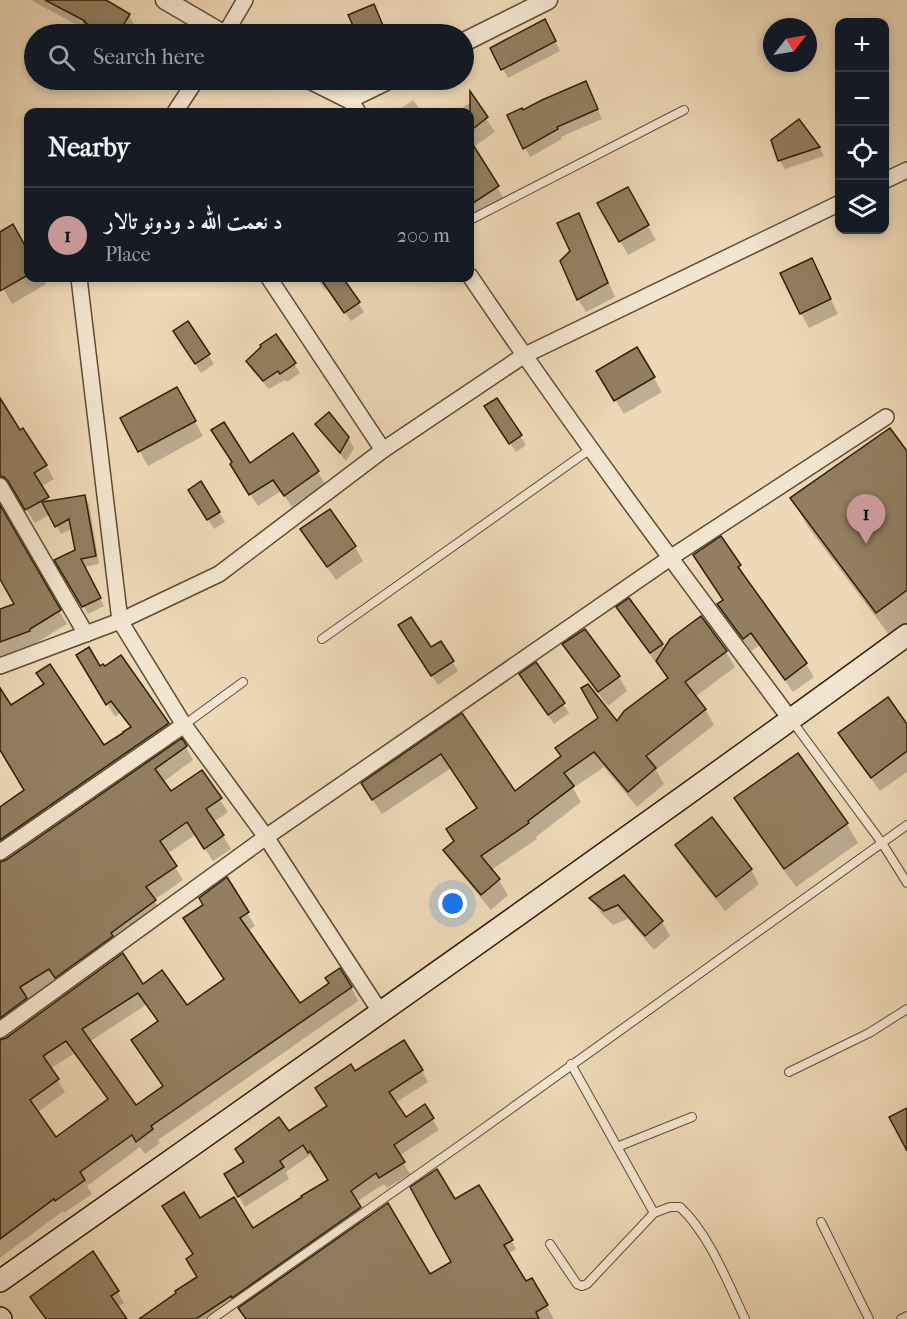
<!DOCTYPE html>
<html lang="en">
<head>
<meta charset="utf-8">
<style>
  body { margin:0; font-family:"IM FELL French Canon",Amiri,serif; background:#242831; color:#f1f3f6 }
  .controls { position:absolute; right:18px; top:18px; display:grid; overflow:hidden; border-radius:12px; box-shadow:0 3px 9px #0003 }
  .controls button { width:54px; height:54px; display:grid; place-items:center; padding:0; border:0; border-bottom:2px solid #363941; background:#171b24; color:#f1f3f6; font:30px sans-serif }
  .compass { position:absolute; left:763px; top:18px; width:54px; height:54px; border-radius:50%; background:#171b24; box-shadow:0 3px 9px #0003; rotate:59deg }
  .you { position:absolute; left:453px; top:904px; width:21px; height:21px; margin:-15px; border:4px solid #fff; border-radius:50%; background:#1a73e8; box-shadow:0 0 0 9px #1a73e833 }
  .badge { display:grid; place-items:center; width:39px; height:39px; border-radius:50%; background:#c59692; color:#111; font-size:20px; font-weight:700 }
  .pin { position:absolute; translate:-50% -50px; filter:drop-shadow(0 2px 3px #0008) }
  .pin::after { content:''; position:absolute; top:32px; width:21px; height:18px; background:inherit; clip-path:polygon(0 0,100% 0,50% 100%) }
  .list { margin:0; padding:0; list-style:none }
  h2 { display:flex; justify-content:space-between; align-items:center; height:78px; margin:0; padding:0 24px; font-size:26px }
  h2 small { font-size:20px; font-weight:400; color:#9ea1a6 }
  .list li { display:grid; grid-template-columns:39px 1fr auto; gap:18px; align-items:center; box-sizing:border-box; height:96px; padding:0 24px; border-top:2px solid #363941 }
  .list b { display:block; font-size:22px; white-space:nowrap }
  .list p { margin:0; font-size:20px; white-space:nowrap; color:#9ea1a6 }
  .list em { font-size:20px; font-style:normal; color:#9ea1a6 }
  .icon { flex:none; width:33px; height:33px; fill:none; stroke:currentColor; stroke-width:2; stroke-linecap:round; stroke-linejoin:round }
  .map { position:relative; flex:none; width:907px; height:1319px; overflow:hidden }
  .search { position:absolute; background:#171b24; box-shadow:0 3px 9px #0003; left:24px; top:24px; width:450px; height:66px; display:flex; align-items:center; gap:15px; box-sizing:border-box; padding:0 21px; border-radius:33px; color:#9ea1a6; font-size:22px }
  .panel { position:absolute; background:#171b24; box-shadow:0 3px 9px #0003; left:24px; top:108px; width:450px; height:174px; border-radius:12px }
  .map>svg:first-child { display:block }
  .shadow { fill:#0003; fill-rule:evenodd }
  .building { fill:#927f61; stroke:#2f1d04; stroke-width:1.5; fill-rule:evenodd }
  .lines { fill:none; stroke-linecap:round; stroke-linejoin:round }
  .service-casing { stroke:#5e4c31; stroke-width:10 }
  .minor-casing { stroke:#5e4c31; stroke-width:18 }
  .tertiary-casing { stroke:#5e4c31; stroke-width:21 }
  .secondary-casing { stroke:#2f1d04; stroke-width:24 }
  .service { stroke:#f3e6d0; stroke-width:8 }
  .minor { stroke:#f3e6d0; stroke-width:15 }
  .tertiary { stroke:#f3e6d0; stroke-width:18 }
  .secondary { stroke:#f3e6d0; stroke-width:21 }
</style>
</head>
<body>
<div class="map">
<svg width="907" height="1319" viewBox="0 0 907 1319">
  <rect width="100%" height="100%" fill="#edd9b7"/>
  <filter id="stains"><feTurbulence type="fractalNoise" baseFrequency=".00333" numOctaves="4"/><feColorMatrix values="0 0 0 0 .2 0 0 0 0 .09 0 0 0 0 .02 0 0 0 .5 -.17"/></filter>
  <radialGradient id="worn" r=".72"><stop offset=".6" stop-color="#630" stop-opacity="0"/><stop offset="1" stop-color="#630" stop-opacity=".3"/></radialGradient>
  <g class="shadow">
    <polygon points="31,0 103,0 129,15 136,28 133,34 93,34"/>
    <polygon points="374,6 387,34 358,34 350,16"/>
    <polygon points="550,30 560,51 508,78 492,49"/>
    <polygon points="590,92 602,119 561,137 562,139 530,157 509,116"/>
    <polygon points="413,100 422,112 396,112"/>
    <polygon points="474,100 495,132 472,148 505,200 470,223 470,112 456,112"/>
    <polygon points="799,121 819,147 824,156 785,169 779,160"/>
    <polygon points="627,189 656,240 628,255 599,204"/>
    <polygon points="578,215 586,229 615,297 586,312 578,299 572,252"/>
    <polygon points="13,226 28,254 28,278 42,278 46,284 12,304 0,283 0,233"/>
    <polygon points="819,275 838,314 809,328 801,313"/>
    <polygon points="317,278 342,278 364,312 351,321 328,289 325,290"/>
    <polygon points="181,341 208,355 214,364 201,373"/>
    <polygon points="637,349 662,392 624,414 598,371"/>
    <polygon points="248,362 294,364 300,373 287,382 285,380 269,389 253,371"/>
    <polygon points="177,389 203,436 148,466 122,419"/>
    <polygon points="0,406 46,465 54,479 41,487 50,502 84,496 89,504 99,564 84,567 104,606 88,614 57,561 77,551 73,528 61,534 50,514 35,523 15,491 9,490 0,494"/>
    <polygon points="491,415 520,436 526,445 516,452"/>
    <polygon points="317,424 348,438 354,448 346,461 323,433"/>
    <polygon points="907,454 907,630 893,640 808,527 792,499"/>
    <polygon points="250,465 318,472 325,484 292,507 281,491 258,506 239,477"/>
    <polygon points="200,483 225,522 214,529 195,499"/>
    <polygon points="0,508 67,624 36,643 37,645 0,658 0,611 17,605 2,581 0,581"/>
    <polygon points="302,530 355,547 363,561 336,580 311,544"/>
    <polygon points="721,538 739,566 747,579 746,580 806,664 814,677 793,692 760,645 751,651 726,618 719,605 724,601"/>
    <polygon points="618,608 662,644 665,650 726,652 735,667 695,697 705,709 714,725 656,770 664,784 637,807 604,767 573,788 581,802 536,837 537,839 491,870 499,880 508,895 491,910 454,865 445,850 455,842 478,809 451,768 382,814 372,799 462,715 514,793 617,724 668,680 660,666 659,667 626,622"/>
    <polygon points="405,635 431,649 440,643 458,671 438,685"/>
    <polygon points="564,645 619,677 627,691 608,706 573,659"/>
    <polygon points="78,655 100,668 104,668 121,657 168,724 175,737 0,859 0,809 26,791 0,748 0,691 10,708 103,747 131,728 120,713 115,717"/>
    <polygon points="536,664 569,713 554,724 526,684"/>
    <polygon points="907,726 907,772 880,791 849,748 840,733"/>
    <polygon points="186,747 193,760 163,782 171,793 202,772 228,812 214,822 231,849 213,861 195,835 167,854 183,880 154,900 162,914 27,1001 34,1012 1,1036 0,1038 0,863 6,861"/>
    <polygon points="798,755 847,824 858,843 796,887 747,818 736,799"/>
    <polygon points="711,819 751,870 759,884 725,911 685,860 677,845"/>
    <polygon points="623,877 662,922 670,936 654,950 628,919 613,925 600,912 591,898"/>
    <path d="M227 880 255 926 248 931 300 1005 351 987 358 1001 158 1140 160 1143 145 1154 140 1147 87 1186 92 1194 64 1213 63 1211 0 1258V1041L142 986 187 1008 225 980 185 919 205 905ZM146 1005 159 1023 164 1087 136 1107 89 1042ZM75 1053 108 1100 56 1140 37 1113 65 1092 50 1069Z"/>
    <polygon points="422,1071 428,1082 395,1103 405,1119 424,1106 439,1130 399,1156 410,1174 387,1188 384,1184 356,1202 367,1220 429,1276 453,1263 455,1201 479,1187 516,1249 508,1254 525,1283 532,1280 554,1319 247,1319 238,1306 219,1319 142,1319 199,1277 194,1255 200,1220 253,1230 330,1181 318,1161 316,1163 310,1155 286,1172 289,1179 245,1207 226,1174 328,1106 354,1073"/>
    <polygon points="118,1292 124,1303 117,1307 125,1319 46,1319 32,1298"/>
  </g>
  <g class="building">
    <polygon points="45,0 106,0 130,14 118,34 105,34 84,22 85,21"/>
    <polygon points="374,4 384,28 367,34 357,34 348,15"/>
    <polygon points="545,19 556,41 501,70 490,48"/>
    <polygon points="586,81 598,109 557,127 558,129 523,149 507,115 522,108 523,110 542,100"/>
    <polygon points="470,91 488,117 470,131"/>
    <polygon points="799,119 820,147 778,161 771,140"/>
    <polygon points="470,140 499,186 470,205"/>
    <polygon points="628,187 649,225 619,242 597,203"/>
    <polygon points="579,213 608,283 577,300 560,261 570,251 557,223"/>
    <polygon points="13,224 28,251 28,275 0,291 0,232"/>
    <polygon points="812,258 831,299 800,314 780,273"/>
    <polygon points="320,278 343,278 360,302 344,313"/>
    <polygon points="188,321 210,354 195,364 173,331"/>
    <polygon points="276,334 296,363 280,374 278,371 263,381 246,361 261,347 260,345"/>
    <polygon points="637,347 655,377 614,401 596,371"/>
    <polygon points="177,387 196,421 138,452 120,418"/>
    <polygon points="0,398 20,430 23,428 47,465 34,473 49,497 25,510 8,481 4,477 0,476"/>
    <polygon points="497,398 522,435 509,444 484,406"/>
    <polygon points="329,412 349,437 340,453 315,424"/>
    <polygon points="224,422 250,463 293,433 319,471 284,496 273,480 249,495 230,464 232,462 211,430"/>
    <polygon points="890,428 907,451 907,590 876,613 790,498"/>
    <polygon points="201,481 220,512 207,520 188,490"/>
    <polygon points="85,495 96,556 81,559 101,598 82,607 54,560 75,550 69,519 55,527 42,502"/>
    <polygon points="0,505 61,610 30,629 30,631 0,642 0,609 14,604 0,579"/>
    <polygon points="330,509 356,546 327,567 300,529"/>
    <polygon points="721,536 741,565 738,567 807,663 785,680 751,633 743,639 717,604 723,600 693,555"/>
    <polygon points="629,598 663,644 650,653 616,607"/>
    <polygon points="701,616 727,651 685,682 706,709 646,756 656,768 628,792 594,752 564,773 574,786 528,821 529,823 481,856 500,879 481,895 443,850 454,841 446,829 477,808 441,754 372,800 361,783 462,713 515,791 561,756 555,748 598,718 581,688 588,684 617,721 624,711 668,678 656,661 670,639"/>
    <polygon points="411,617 431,647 441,641 454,661 431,676 398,625"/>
    <polygon points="585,629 620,676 598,692 562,644"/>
    <polygon points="89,647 100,666 103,664 105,666 121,655 169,723 0,840 0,807 24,790 0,750 0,688 11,705 44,684 36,673 50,664 104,745 123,733 123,732 131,727 111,701 106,705 76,655"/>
    <polygon points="536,662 565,703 548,715 519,674"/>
    <polygon points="888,697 907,724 907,751 871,778 838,733"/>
    <polygon points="182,738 187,746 155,769 171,791 202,770 222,798 206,809 224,835 204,849 187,822 160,841 177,866 146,887 156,900 111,933 113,936 55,978 49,969 20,987 27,998 0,1018 0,862 6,860"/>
    <polygon points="798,753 848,823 784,869 734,798"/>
    <polygon points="712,817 752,869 716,897 675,845"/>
    <polygon points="624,875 663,921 645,936 618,905 604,911 589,898"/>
    <path d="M227 877 249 912 240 918 300 1003 329 983 325 978 340 968 352 987 151 1126 153 1129 136 1142 132 1135 80 1172 85 1180 55 1201 54 1199 0 1239V1040L6 1038 123 953 143 984 162 970 187 1005 224 979 183 918 203 905 199 898ZM138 993 158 1021 131 1040 163 1086 136 1105 82 1029ZM66 1041 108 1099 56 1137 30 1100 59 1079 43 1056Z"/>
    <polygon points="404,1040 423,1070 389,1092 406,1117 425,1104 434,1118 394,1145 405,1162 379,1178 376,1173 351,1191 361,1207 232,1298 231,1296 196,1319 139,1319 176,1293 175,1291 197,1277 186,1259 193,1254 162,1206 184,1192 200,1218 234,1197 253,1228 302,1197 301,1196 328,1180 310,1151 308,1153 303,1145 280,1161 284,1167 238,1197 224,1174 244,1162 235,1149 279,1117 289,1131 327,1106 315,1088 351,1064 355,1071"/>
    <polygon points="907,1108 907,1151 889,1117"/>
    <polygon points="437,1169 455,1199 479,1185 513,1240 504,1245 526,1281 532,1278 548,1305 536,1312 539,1319 246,1319 238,1308 388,1203 430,1274 451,1262 410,1187"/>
    <polygon points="93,1251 119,1291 111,1296 127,1319 46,1319 30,1297"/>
  </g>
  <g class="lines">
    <g class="service-casing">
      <g id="service">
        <polyline points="470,220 684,110"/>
        <polyline points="322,639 592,448"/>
        <polyline points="792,721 882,843 907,883"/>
        <polyline points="184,725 243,682"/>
        <polyline points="571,1064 654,1213"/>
        <polyline points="789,1072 869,1033 907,1009"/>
        <polyline points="617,1147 692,1117"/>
        <polyline points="821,1222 869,1319"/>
        <path d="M550 1244 577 1284 582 1286 587 1284 654 1213 670 1207H680C709 1234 728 1283 745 1319"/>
        <polyline points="212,1319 463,1143 907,825"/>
        <polyline points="901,1319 907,1316"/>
      </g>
    </g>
    <g class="minor-casing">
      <g id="minor">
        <polyline points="225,34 245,0"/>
        <polyline points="349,99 358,112"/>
        <polyline points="175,112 196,80"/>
        <polyline points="884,181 907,170"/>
        <path d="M470 276C572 427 682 574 791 720"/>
        <polyline points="79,278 120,621 184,725 266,837 381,1013"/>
        <polyline points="269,278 383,450"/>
        <polyline points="0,486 86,634"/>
        <polyline points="0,666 120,621 219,574 383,450 523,356 840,203"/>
        <polyline points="0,852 184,725"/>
        <polyline points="0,1030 266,837 670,558 886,417"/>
      </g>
    </g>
    <g class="tertiary-casing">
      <g id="tertiary">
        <polyline points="165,0 223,34"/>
        <polyline points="464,42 548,0"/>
        <polyline points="311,80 349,99 388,80"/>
      </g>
    </g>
    <g class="secondary-casing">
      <g id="secondary">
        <path d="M0 1281C303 1067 607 854 907 635"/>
        <polyline points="0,1318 1,1319"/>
      </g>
    </g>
    <use href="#service" class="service"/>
    <use href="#minor" class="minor"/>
    <use href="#tertiary" class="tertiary"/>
    <use href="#secondary" class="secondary"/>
  </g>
  <rect width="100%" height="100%" filter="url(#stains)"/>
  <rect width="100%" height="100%" fill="url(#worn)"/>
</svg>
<div class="controls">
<button>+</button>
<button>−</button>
<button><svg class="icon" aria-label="locate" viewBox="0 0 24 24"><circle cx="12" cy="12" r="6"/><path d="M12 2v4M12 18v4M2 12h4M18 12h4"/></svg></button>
<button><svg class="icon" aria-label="layers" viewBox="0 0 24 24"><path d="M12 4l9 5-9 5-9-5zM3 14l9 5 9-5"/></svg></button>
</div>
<svg class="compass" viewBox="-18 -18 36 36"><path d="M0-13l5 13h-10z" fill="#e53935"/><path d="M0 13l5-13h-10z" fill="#9ea1a6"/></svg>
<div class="you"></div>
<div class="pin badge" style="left:866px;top:544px">1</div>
<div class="search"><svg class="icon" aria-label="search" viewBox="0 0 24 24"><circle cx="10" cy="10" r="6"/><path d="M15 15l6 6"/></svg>Search here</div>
<section class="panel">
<h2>Nearby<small></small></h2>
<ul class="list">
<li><span class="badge">1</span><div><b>د نعمت الله د ودونو تالار</b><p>Place</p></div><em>200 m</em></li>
</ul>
</section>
</div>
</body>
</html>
